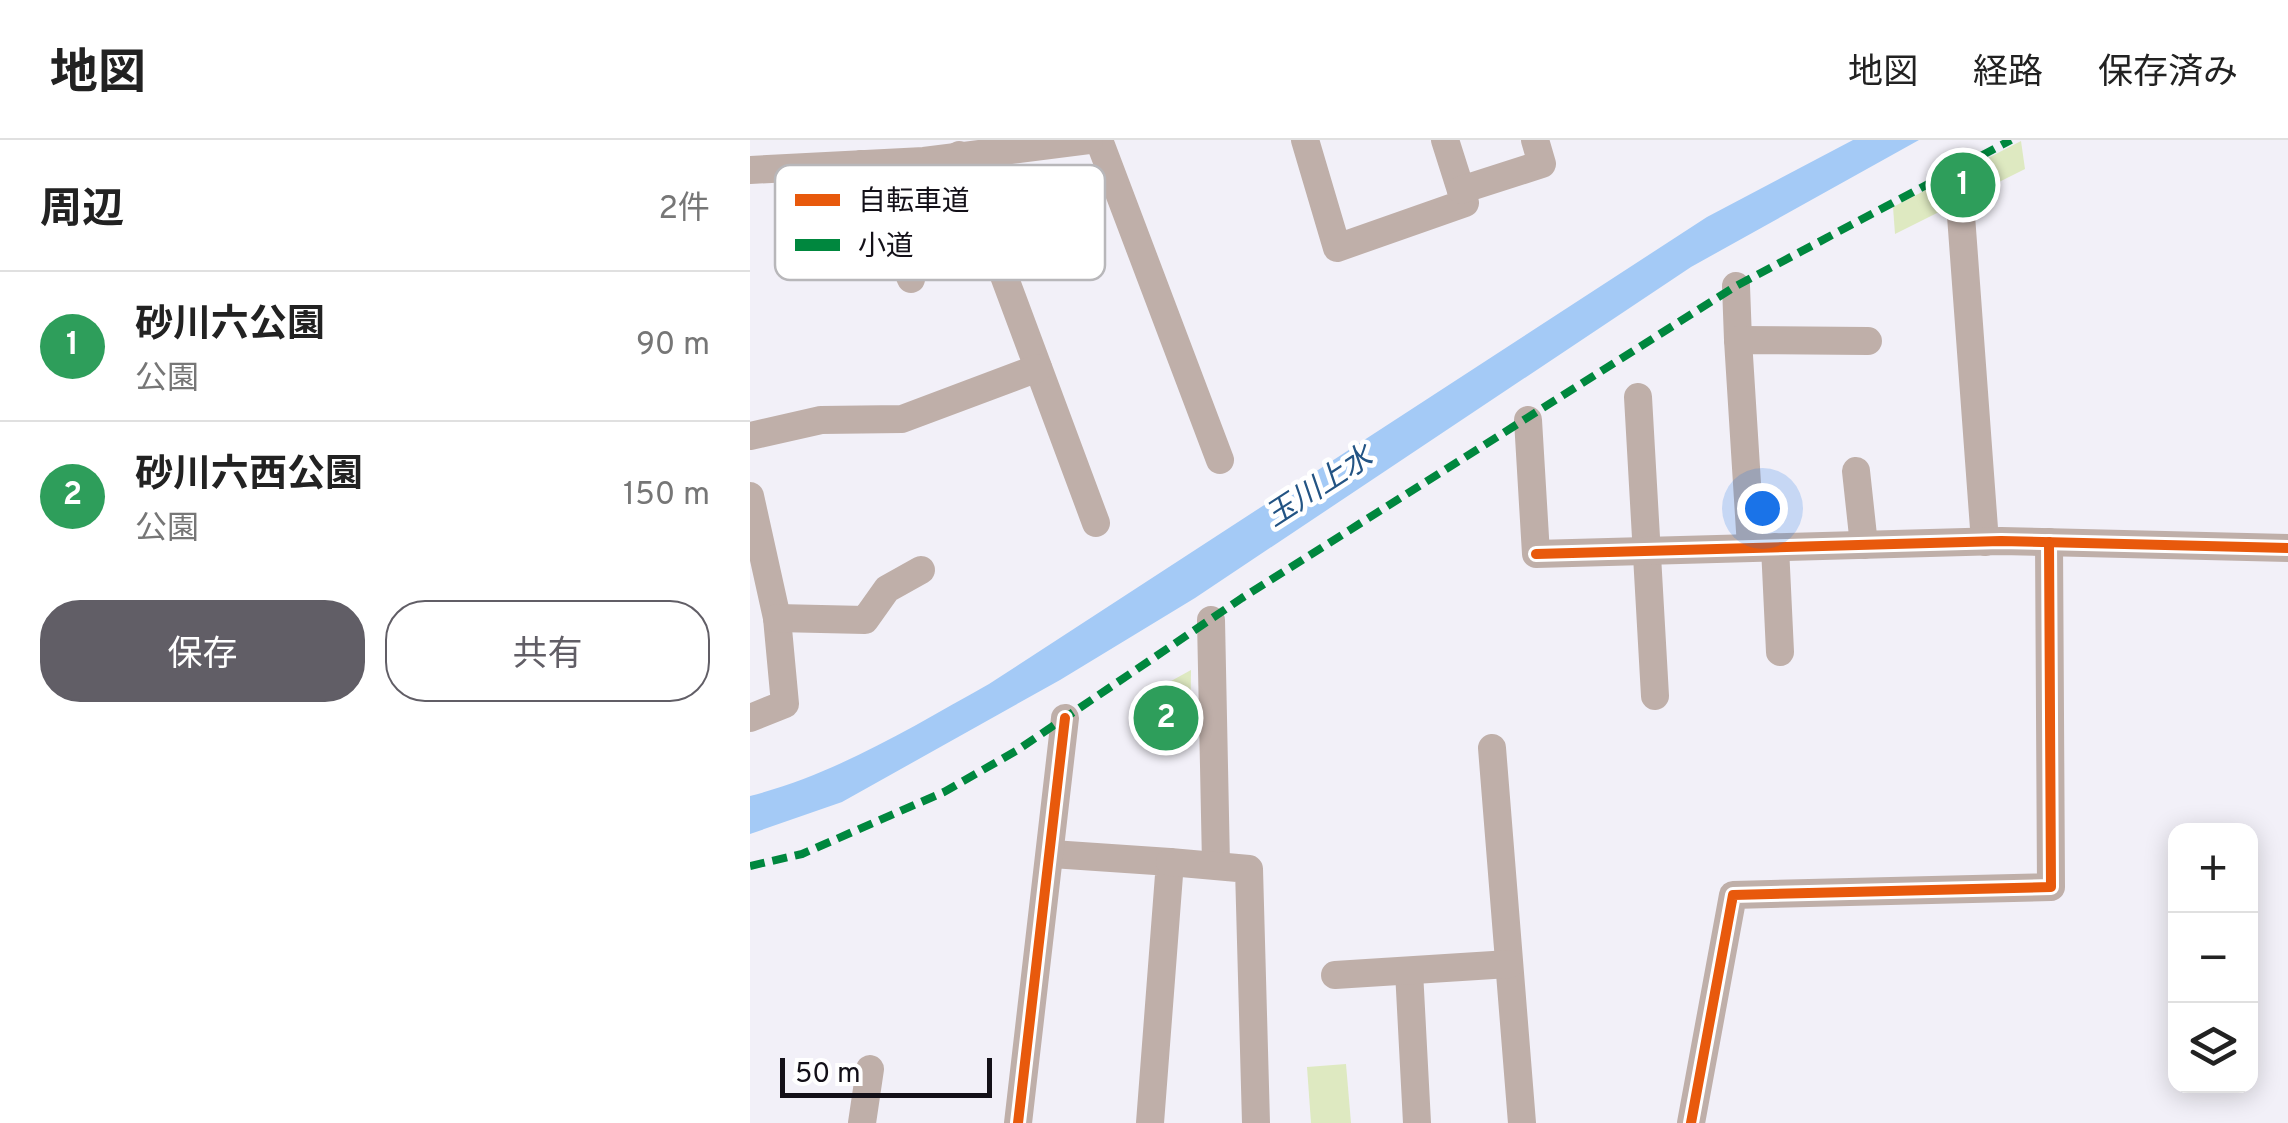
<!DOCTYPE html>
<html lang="ja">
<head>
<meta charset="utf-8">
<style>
  body { margin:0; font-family:Overpass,"Noto Sans JP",sans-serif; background:#f2f2f2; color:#222 }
  .controls { position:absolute; right:30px; bottom:30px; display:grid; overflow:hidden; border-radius:20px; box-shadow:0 5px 25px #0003 }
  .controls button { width:90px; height:90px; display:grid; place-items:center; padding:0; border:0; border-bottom:2px solid #e0e0e0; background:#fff; color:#222; font:50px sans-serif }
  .scale { position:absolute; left:30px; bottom:25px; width:212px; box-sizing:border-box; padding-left:10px; border:5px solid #131018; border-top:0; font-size:28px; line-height:35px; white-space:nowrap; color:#131018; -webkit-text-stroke:8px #fff; paint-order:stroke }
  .you { position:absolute; left:1012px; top:368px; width:35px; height:35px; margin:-25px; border:8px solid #fff; border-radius:50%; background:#1a73e8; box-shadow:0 0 0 15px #1a73e833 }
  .badge { display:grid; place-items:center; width:65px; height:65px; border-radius:50%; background:#615e66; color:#fff; font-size:32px; font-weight:700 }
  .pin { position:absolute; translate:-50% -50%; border:5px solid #fff; box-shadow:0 2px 10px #0006 }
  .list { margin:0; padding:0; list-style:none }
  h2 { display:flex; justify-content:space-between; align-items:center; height:130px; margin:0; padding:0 40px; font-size:42px }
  h2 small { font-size:32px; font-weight:400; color:#767676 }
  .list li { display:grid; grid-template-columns:65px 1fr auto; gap:30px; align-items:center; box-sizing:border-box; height:150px; padding:0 40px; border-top:2px solid #e0e0e0 }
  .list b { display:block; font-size:38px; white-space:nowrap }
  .list p { margin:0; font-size:32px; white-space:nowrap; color:#767676 }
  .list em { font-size:32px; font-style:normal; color:#767676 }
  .actions { display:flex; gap:20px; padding:30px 40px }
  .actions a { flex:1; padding:22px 0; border:2px solid #615e66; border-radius:40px; text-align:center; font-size:35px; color:#615e66 }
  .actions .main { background:#615e66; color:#fff }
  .icon { flex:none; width:55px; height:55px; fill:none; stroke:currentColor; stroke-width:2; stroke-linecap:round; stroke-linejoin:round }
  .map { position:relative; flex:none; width:1538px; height:983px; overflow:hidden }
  header { display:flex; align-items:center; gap:60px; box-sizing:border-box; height:140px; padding:0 50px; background:#fff; border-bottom:2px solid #e0e0e0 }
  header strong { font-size:48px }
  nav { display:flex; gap:55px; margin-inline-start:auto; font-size:35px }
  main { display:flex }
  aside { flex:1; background:#fff }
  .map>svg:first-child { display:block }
  .green { fill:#dee9c1 }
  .water { fill:#a4caf6 }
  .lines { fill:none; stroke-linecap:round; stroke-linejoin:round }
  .minor { stroke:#bfafa9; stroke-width:28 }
  .quiet { stroke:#00873e; stroke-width:8; stroke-dasharray:15 8; stroke-linecap:butt }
  .cycleway-casing { stroke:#fff; stroke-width:16 }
  .cycleway { stroke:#e8590c; stroke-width:10 }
  .labels { text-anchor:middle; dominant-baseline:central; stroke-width:9; stroke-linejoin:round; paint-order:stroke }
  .water-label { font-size:30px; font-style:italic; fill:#235484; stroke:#fff }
  .key { fill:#fff; stroke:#b8b7ba; stroke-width:2.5 }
  .key-label { font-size:28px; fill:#131018 }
</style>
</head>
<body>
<header>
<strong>地図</strong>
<nav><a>地図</a><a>経路</a><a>保存済み</a></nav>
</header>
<main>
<aside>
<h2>周辺<small>2件</small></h2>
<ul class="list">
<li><span class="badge" style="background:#2e9e5b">1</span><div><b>砂川六公園</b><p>公園</p></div><em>90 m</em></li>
<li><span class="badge" style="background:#2e9e5b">2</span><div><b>砂川六西公園</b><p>公園</p></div><em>150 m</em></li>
</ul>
<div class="actions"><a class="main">保存</a><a>共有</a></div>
</aside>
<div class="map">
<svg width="1538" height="983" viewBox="0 0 1538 983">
  <rect width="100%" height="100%" fill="#f2f0f8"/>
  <g class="green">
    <polygon points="1271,1 1275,29 1145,94 1143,67"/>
    <polygon points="441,530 440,599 391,599 392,557"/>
    <polygon points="596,924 601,983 561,983 557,927"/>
  </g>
  <path class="water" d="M1103 0H1169L941 127 445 458 310 540 92 662 0 694V656C86 634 162 587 239 544L957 77Z"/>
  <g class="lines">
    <g class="minor">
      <polyline points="349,0 470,320"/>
      <polyline points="555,0 587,108 715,63 695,0"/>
      <polyline points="209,15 346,383"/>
      <polyline points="111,24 161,139"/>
      <polyline points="0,30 174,21 339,0"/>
      <polyline points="711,50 792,24 785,0"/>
      <polyline points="1210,62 1235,402"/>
      <polyline points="986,146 988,200"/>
      <polyline points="888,257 905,556"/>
      <polyline points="778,280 786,414 1251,401 1538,408"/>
      <polyline points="0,296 71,280 152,279 288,228"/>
      <polyline points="1106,331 1114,405"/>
      <polyline points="0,356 27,478 35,564 0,578"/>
      <polyline points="1001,407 988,200 1118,201"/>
      <polyline points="1025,407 1030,512"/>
      <polyline points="27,478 115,480 137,449 171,430"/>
      <polyline points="461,480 466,724"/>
      <polyline points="742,608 772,983"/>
      <polyline points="302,714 420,722 400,983"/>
      <polyline points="420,722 499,729 506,983"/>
      <polyline points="659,831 667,983"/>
      <polyline points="585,835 759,824"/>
      <polyline points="112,983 120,929"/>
      <polyline points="268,983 315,578"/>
      <polyline points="941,983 983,755 1301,747 1299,402"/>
    </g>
    <polyline class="quiet" points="0,726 52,714 194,652 266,611 492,458 986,146 1261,0"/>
    <g class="cycleway-casing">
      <g id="cycleway">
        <polyline points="786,414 1251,401 1538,408"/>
        <polyline points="268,983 315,578"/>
        <polyline points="941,983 983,755 1301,747 1299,402"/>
      </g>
    </g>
    <use href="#cycleway" class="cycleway"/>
  </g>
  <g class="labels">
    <g class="water-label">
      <text transform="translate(570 348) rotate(-33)">玉川上水</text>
    </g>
  </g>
  <rect x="25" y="25" width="330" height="115" rx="15" class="key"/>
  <rect x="45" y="54" width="45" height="12" fill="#e8590c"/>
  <rect x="45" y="99" width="45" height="12" fill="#00873e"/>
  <g class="key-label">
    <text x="108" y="70">自転車道</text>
    <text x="108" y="115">小道</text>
  </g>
</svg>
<div class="controls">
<button>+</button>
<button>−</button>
<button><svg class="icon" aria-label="layers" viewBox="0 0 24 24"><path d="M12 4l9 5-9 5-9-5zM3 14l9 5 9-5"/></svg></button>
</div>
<div class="scale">50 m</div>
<div class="you"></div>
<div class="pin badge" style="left:1213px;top:45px;background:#2e9e5b">1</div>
<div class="pin badge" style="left:416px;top:578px;background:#2e9e5b">2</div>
</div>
</main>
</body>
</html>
